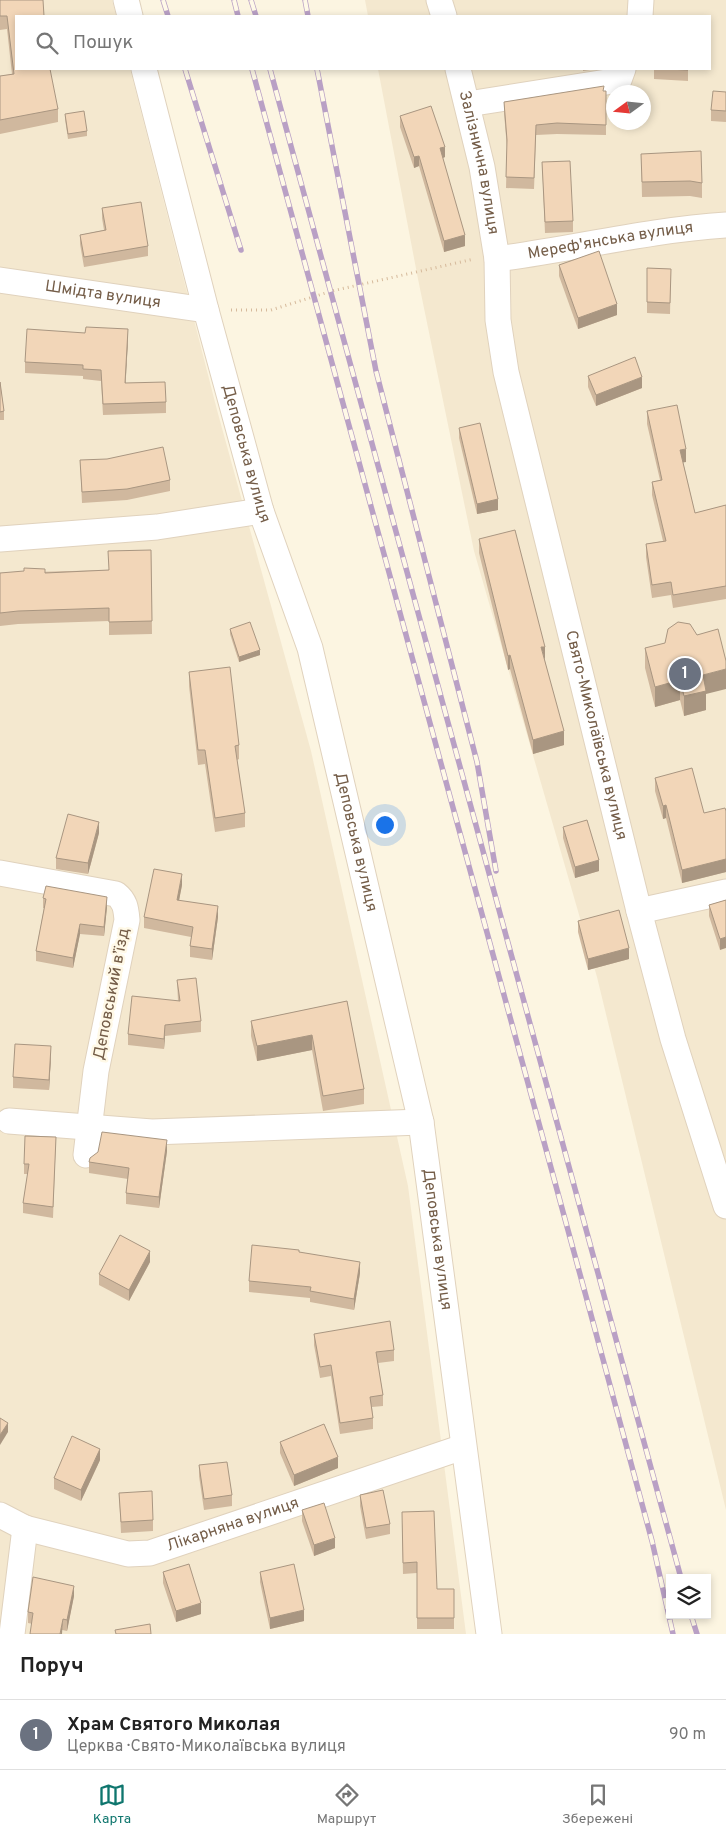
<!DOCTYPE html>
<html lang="uk">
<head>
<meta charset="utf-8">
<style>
  body { margin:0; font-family:Overpass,sans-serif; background:#f6f6f6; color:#222 }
  .controls { position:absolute; right:15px; bottom:15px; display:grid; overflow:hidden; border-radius:0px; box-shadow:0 2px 8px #0003 }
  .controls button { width:45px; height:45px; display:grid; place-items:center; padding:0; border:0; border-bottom:1px solid #e0e0e0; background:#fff; color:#222; font:25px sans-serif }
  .compass { position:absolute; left:606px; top:85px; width:45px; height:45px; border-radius:50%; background:#fff; box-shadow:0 2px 8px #0003; rotate:255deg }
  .you { position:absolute; left:384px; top:824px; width:18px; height:18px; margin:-12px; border:4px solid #fff; border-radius:50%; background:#1a73e8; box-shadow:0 0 0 8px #1a73e833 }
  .badge { display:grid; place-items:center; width:32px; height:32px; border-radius:50%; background:#0f766e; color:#fff; font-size:16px; font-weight:700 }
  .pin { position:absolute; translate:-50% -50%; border:2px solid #fff; box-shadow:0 1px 5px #0006 }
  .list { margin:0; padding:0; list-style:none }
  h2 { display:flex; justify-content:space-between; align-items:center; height:65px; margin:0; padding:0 20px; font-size:21px }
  h2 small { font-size:16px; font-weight:400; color:#767676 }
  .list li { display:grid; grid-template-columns:32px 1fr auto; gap:15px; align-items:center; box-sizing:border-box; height:70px; padding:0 20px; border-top:1px solid #e0e0e0 }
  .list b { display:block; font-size:19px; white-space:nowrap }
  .list p { margin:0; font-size:16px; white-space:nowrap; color:#767676 }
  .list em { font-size:16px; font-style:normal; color:#767676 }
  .icon { flex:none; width:28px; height:28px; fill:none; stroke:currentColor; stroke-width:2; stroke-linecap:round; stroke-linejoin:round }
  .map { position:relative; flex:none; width:726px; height:1634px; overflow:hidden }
  .search { position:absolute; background:#fff; box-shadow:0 2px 8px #0003; left:15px; right:15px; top:15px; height:55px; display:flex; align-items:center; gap:12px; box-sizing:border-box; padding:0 18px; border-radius:0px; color:#767676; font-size:19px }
  .sheet { height:135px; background:#fff }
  nav { display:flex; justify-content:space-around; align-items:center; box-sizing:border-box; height:70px; border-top:1px solid #e0e0e0; background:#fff; font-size:14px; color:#767676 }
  nav a { display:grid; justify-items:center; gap:2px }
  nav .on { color:#0f766e }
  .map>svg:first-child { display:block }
  .residential { fill:#f4e8cf; fill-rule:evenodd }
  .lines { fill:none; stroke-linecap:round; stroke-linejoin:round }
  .minor-casing { stroke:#e0d2bd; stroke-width:27 }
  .path { stroke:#d6ba9c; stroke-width:3; stroke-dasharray:1 4; stroke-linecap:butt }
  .minor { stroke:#fff; stroke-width:25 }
  .rail-casing { stroke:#b9a0c5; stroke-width:5.5 }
  .rail { stroke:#fff9e7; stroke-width:4; stroke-dasharray:11; stroke-linecap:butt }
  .wall { fill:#d0b89e }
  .shaded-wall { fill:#a99681 }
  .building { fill:#f2d6b8; stroke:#a99681 }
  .labels { text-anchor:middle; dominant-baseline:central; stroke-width:5; stroke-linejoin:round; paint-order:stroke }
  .street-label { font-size:16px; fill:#745d48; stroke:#fff9e7 }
</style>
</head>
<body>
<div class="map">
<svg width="726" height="1634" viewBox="0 0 726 1634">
  <rect width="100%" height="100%" fill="#fcf5e1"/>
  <g class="residential">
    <polygon points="0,0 112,0 116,16 16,16 16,69 130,69 217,410 311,751 408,1186 466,1634 0,1634"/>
    <path d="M365 0H726V1510L597 977 474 551 418 279 378 69H710V16H368ZM614 92H644V122H614Z"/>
  </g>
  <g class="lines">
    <g class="minor-casing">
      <g id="minor">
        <polyline points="126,0 130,16"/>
        <polyline points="439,0 444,16"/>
        <polyline points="640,16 641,0"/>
        <path id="s1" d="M144 69 206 310 261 511 310 648 421 1122 489 1634"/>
        <path id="s2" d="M458 69 482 167 497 259 498 320 506 372 639 911 673 1039 726 1206"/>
        <polyline points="468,104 619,80 623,69"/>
        <path id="s3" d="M497 259C573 249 649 230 726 225"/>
        <path id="s4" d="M0 280 206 310"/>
        <polyline points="0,539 157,527 261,511"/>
        <path d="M0 873 116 894C125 901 126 908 127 920L96 1071 86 1155"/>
        <polyline points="639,911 726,892"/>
        <polyline points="9,1121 152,1132 421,1122"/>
        <path id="s5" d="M0 1515 25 1528 128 1554 150 1553 463 1447"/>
        <polyline points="12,1634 25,1528"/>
      </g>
    </g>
    <polyline class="path" points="231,310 271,310 332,291 474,259"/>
    <use href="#minor" class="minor"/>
    <g class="rail-casing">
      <g id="rail">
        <polyline points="163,0 168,16"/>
        <polyline points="234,0 238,16"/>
        <polyline points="251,0 256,16"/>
        <polyline points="305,0 308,16"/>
        <polyline points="185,69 241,250"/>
        <polyline points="252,69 587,1300 652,1541 673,1634"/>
        <polyline points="270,69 681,1578"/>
        <polyline points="317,69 376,371 477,762 496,871"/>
        <polyline points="691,1615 697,1634"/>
      </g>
    </g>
    <use href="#rail" class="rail"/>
  </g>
  <g class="wall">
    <polygon points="0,0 16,16 58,109 58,122 0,134 0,76 12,74 7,29 0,30"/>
    <polygon points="583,69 598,69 583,71"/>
    <polygon points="654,69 688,69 688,81 654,79"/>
    <polygon points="604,91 606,91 606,135 557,134 536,135 534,189 506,188 507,148 504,113 504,102"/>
    <polygon points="726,92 726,122 711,121 711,110"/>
    <polygon points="65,114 87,131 87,136 68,139 65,119"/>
    <polygon points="400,116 445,157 443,158 465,246 444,252 419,166 414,168 400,127"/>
    <polygon points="641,154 702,183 702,198 690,196 642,197"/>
    <polygon points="542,162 573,221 573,232 545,233"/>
    <polygon points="102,208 148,246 148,256 84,267 80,244 80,235 104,230 102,218"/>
    <polygon points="559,265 617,315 578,329 559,276"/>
    <polygon points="647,268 671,269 670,314 647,313"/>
    <polygon points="128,340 125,383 166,402 166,413 103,415 101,381 83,379 83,376 25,373 25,362"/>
    <polygon points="588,376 642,388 596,406 588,387"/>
    <polygon points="0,382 4,411 4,420 0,420"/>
    <polygon points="647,411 686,462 683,462 695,513 726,505 726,599 673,608 671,595 652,598 646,557 646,544 663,541 652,495 652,482 660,480 647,424"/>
    <polygon points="459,428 498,510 477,514 459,438"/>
    <polygon points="80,460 170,480 170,491 127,500 82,503"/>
    <polygon points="479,539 545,661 564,745 533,754 510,669 508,670 479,553"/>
    <polygon points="151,550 152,634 109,635 109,621 18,624 0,626 0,573 108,570"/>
    <polygon points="230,629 260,655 239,662 230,634"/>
    <polygon points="645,648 706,694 706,710 684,716 680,700 655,707 645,668"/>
    <polygon points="189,672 239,745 239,759 237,760 245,813 245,827 215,832 205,764 198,765 189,686"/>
    <polygon points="655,778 704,813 726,811 726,872 682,883 666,818 663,819 655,791"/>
    <polygon points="563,827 599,871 575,878 563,838"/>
    <polygon points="99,833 88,874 56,869 56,858"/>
    <polygon points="182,885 179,900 218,917 212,960 190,957 190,946 191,937 144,928 144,917"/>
    <polygon points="43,898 107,907 104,936 80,934 73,968 36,961 36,951 44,908 43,908"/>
    <polygon points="726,900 720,950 709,916 709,905"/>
    <polygon points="578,921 629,959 588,970 578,932"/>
    <polygon points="177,980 201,1021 201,1032 165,1036 164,1049 128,1045 128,1034 178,1001"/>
    <polygon points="347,1001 364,1089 364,1104 323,1111 312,1050 257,1061 251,1036 251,1021"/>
    <polygon points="51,1057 49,1090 13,1088 13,1077"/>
    <polygon points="56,1137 53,1218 23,1213 23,1203 28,1174 24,1174 24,1164"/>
    <polygon points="167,1151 159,1208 126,1204 126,1193 128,1179 89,1173 89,1162"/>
    <polygon points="299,1252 360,1273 354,1310 310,1302 310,1298 249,1292 249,1281"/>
    <polygon points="150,1262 129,1301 99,1285 99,1274"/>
    <polygon points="314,1334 394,1350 394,1361 378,1363 383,1395 383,1406 372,1407 373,1418 373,1429 340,1434 331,1376 320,1378 314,1345"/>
    <polygon points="280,1442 338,1468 294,1486 280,1453"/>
    <polygon points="100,1460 81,1501 54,1489 54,1478"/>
    <polygon points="199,1465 232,1495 232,1506 204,1510 199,1476"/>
    <polygon points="119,1493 153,1520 153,1531 121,1533"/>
    <polygon points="360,1495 390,1524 390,1534 366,1539 360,1506"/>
    <polygon points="302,1510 335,1548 314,1556 302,1521"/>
    <polygon points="402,1523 437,1589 454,1589 454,1629 417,1629 417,1573 403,1574"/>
    <polygon points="163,1572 201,1614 176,1622 163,1583"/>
    <polygon points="260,1572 304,1621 270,1629 260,1582"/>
    <polygon points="74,1596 67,1631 28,1623 28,1612"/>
  </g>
  <g class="shaded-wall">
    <polygon points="445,147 445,157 440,159 440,148"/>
    <polygon points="419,156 419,166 414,168 414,157"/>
    <polygon points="465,235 465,246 444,252 444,241"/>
    <polygon points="617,304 617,315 578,329 578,318"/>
    <polygon points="128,329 128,340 125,394 125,383"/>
    <polygon points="642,377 642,388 596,406 596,395"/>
    <polygon points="686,449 686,462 680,463 680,450"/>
    <polygon points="498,499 498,510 477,514 477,504"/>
    <polygon points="541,647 545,647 545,661"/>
    <polygon points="260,650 260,655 239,662 239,657"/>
    <polygon points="510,655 510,669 508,670 508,656"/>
    <polygon points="726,669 726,689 706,694 706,710 684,716 684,696 703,675"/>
    <polygon points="680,680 680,700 655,707 655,687"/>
    <polygon points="564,731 564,745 533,754 533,740"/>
    <polygon points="666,805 666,818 663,819 663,806"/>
    <polygon points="99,822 99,833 88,874 88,863"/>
    <polygon points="726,859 726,872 682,883 682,870"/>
    <polygon points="599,860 599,871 575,878 575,867"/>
    <polygon points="182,874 182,885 177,911 177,900"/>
    <polygon points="107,897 107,907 104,936 104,927"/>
    <polygon points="218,906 218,917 212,960 212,949"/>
    <polygon points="80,924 80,934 73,968 73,958"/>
    <polygon points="726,937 726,948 720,950 720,939"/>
    <polygon points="629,948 629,959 588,970 588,959"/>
    <polygon points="165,1025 165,1036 164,1049 164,1039"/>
    <polygon points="312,1035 312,1050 257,1061 257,1046"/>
    <polygon points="51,1046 51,1057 49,1090 49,1080"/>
    <polygon points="167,1140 167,1151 159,1208 159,1197"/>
    <polygon points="150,1251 150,1262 129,1301 129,1290"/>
    <polygon points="360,1262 360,1273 354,1310 354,1299"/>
    <polygon points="8,1423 8,1432 0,1445 0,1435"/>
    <polygon points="100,1449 100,1460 81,1501 81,1490"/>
    <polygon points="338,1457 338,1468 294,1486 294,1475"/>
    <polygon points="335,1538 335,1548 314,1556 314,1545"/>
    <polygon points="74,1586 74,1596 67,1631 67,1620"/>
    <polygon points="201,1603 201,1614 176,1622 176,1611"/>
    <polygon points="304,1610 304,1621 270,1629 270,1618"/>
    <polygon points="63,1619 62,1634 60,1634"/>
  </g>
  <g class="building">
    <polygon points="0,0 43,0 44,16 16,16 16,69 50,69 58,109 0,120 0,76 14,74 7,16 0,16"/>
    <polygon points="667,69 688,69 688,70"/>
    <polygon points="604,86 603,91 606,91 606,125 557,123 536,125 534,178 506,177 507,140 504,102"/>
    <polygon points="713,91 726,92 726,111 711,110"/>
    <polygon points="431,106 445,147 440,148 465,235 444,241 419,156 414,157 400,116"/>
    <polygon points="84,111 87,131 68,134 65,114"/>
    <polygon points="701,151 702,183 690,181 642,182 641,154"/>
    <polygon points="570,161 573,221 545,222 542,162"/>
    <polygon points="141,202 148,246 84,257 80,235 106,230 102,208"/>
    <polygon points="599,251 617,304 578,318 559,265"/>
    <polygon points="647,268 671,269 670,303 647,302"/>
    <polygon points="86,327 128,329 125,383 165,382 166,402 103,404 101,370 83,369 83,365 25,362 27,329 85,333"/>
    <polygon points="635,357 642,377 596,395 588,376"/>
    <polygon points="0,382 4,411 0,412"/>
    <polygon points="677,405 686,449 680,450 695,513 726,505 726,586 673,595 671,582 652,585 646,544 666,541 652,482 662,480 647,411"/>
    <polygon points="480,423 498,499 477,504 459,428"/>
    <polygon points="163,447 170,480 127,489 82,492 80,460 107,459"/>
    <polygon points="515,530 545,647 541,647 564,731 533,740 510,655 508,656 479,539"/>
    <polygon points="151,550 152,621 109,622 109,608 18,611 0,613 0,573 24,571 24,568 45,569 45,573 109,570 108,551"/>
    <polygon points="250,622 260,650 239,657 230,629"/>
    <polygon points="678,622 690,624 697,635 718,629 726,661 726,669 703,675 706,691 684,696 680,680 655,687 645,648 665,643 668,629"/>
    <polygon points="230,667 239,745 235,746 245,813 215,818 205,750 198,750 189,672"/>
    <polygon points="692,768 704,813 725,808 726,811 726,859 682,870 666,805 663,806 655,778"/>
    <polygon points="68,814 99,822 88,863 56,858"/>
    <polygon points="587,820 599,860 575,867 563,827"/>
    <polygon points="154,869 182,874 177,900 218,906 212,949 190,946 193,927 144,917"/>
    <polygon points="46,886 107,897 104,927 80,924 73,958 36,951 46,899 43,898"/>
    <polygon points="726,900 726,937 720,939 709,905"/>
    <polygon points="619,910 629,948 588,959 578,921"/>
    <polygon points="196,978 201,1021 165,1025 164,1039 128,1034 132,996 180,1001 177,980"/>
    <polygon points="347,1001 364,1089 323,1096 312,1035 257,1046 251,1021"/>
    <polygon points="15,1044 51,1046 49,1080 13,1077"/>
    <polygon points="102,1132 167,1140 159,1197 126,1193 129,1168 89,1162 90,1158 98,1152"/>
    <polygon points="25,1136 56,1137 53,1207 23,1203 29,1164 24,1164"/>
    <polygon points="120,1235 150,1251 129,1290 99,1274"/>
    <polygon points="252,1245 299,1250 299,1252 360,1262 354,1299 310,1291 311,1287 249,1281"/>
    <polygon points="390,1321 394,1350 376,1352 383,1395 370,1397 373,1418 340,1423 331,1365 320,1367 314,1334"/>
    <polygon points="0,1418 8,1423 0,1435"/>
    <polygon points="324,1424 338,1457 294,1475 280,1442"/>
    <polygon points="72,1436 100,1449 81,1490 54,1478"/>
    <polygon points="227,1462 232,1495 204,1499 199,1465"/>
    <polygon points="383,1490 390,1524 366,1528 360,1495"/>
    <polygon points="152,1491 153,1520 121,1522 119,1493"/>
    <polygon points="324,1503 335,1538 314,1545 302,1510"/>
    <polygon points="434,1511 437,1589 454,1589 454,1618 417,1618 417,1562 403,1563 402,1512"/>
    <polygon points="189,1564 201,1603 176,1611 163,1572"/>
    <polygon points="294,1564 304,1610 270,1618 260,1572"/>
    <polygon points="33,1577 74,1586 67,1620 63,1619 60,1634 30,1634 33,1613 28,1612"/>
    <polygon points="150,1624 151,1634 116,1634 115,1630"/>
  </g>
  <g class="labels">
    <g class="street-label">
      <text stroke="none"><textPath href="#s2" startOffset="96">Залізнична вулиця</textPath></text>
      <text stroke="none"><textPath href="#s3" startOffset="115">Мереф'янська вулиця</textPath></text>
      <text stroke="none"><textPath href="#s4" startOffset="104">Шмідта вулиця</textPath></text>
      <text stroke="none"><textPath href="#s1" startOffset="398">Деповська вулиця</textPath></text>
      <text stroke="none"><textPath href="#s2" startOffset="682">Свято-Миколаївська вулиця</textPath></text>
      <text stroke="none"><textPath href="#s1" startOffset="802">Деповська вулиця</textPath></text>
      <text transform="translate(112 994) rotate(-79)">Деповський в’їзд</text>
      <text stroke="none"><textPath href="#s1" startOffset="1208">Деповська вулиця</textPath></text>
      <text stroke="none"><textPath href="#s5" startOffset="244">Лікарняна вулиця</textPath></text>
    </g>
  </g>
</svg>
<div class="controls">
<button><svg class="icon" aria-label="layers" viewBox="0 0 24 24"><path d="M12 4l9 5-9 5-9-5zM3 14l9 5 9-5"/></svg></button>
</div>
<svg class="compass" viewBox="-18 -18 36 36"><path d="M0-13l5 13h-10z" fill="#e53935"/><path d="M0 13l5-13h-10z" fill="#767676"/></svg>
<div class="you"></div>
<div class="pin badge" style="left:685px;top:674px;background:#6b7280">1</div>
<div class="search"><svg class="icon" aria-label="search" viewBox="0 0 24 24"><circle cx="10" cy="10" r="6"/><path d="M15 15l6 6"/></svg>Пошук</div>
</div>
<section class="sheet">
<h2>Поруч<small></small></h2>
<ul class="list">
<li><span class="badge" style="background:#6b7280">1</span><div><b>Храм Святого Миколая</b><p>Церква · Свято-Миколаївська вулиця</p></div><em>90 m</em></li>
</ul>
</section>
<nav>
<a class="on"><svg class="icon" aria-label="map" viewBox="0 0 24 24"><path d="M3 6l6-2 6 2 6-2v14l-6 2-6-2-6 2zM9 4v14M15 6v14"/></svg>Карта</a>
<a><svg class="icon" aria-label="directions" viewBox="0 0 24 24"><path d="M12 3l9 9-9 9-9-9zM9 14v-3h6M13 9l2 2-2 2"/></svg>Маршрут</a>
<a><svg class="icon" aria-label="saved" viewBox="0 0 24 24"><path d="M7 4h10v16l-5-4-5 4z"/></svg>Збережені</a>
</nav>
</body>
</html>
